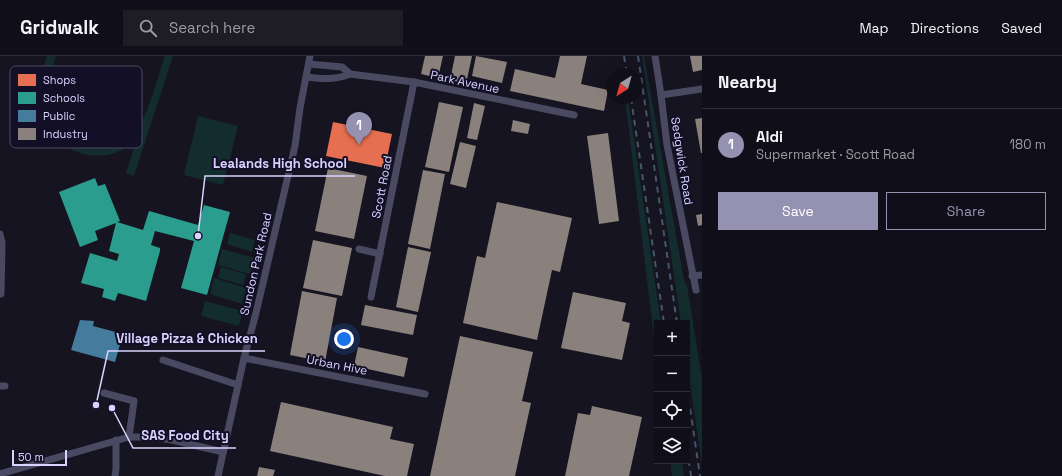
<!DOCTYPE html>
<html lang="en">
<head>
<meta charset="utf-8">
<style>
  body { margin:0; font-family:"Space Grotesk",sans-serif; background:#1e1d26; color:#f1f3f6 }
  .controls { position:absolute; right:12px; bottom:12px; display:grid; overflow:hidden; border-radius:0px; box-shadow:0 4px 16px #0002 }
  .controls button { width:36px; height:36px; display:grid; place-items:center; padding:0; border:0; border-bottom:1px solid #302f38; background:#100f19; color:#f1f3f6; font:20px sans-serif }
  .compass { position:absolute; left:606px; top:12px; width:36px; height:36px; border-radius:50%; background:#100f19; box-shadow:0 4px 16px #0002; rotate:217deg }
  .scale { position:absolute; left:12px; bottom:10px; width:55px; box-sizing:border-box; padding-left:4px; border:2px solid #d9d4ff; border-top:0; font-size:11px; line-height:14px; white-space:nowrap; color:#d9d4ff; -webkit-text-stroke:3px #130f26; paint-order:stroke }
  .you { position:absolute; left:344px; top:283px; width:14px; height:14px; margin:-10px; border:3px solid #fff; border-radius:50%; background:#1a73e8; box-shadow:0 0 0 6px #1a73e833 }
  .badge { display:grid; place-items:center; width:26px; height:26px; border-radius:50%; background:#9591b1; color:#fff; font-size:13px; font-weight:700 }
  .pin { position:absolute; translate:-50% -33px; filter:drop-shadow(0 1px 2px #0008) }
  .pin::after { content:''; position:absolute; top:21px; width:14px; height:12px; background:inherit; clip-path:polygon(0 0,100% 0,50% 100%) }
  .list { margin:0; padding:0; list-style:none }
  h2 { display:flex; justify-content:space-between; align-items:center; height:52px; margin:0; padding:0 16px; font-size:17px }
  h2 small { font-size:13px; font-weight:400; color:#9c9ca2 }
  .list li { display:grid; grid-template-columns:26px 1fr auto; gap:12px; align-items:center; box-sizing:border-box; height:72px; padding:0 16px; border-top:1px solid #302f38 }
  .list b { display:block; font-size:15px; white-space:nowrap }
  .list p { margin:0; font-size:13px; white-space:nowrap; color:#9c9ca2 }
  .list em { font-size:13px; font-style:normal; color:#9c9ca2 }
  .actions { display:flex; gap:8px; padding:12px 16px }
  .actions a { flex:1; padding:9px 0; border:1px solid #9591b1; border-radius:0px; text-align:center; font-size:14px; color:#9591b1 }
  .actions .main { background:#9591b1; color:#fff }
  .icon { flex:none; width:22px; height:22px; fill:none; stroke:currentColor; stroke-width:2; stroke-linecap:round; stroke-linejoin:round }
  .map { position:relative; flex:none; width:702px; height:420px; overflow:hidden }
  header { display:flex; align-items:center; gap:24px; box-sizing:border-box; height:56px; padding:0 20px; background:#100f19; border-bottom:1px solid #302f38 }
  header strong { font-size:19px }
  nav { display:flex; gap:22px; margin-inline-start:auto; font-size:14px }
  .search { width:280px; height:36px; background:#1e1d26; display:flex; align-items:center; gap:10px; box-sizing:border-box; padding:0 14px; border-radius:0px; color:#9c9ca2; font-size:15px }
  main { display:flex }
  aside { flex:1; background:#100f19 }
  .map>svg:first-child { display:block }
  .green { fill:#132c2d }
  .shops { fill:#e76f51 }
  .schools { fill:#2a9d8f }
  .public { fill:#457b9d }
  .industry { fill:#8a817c }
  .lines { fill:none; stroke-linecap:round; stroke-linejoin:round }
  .minor { stroke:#4a4962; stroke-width:7 }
  .rail { stroke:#43596b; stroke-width:2; stroke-dasharray:6 5; stroke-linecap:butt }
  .labels { text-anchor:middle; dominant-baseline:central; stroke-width:4; stroke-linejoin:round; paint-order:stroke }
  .street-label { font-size:12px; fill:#d9d4ff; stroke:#130f26 }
  .key { fill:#130f26; stroke:#4e4a67; stroke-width:1 }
  .key-label { font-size:11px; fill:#d9d4ff }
  .leader { fill:none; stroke:#d9d4ff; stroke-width:1.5 }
  .callout-dot { fill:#d9d4ff; stroke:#130f26; stroke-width:1.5 }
  .callout-label { font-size:13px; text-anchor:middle; font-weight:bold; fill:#d9d4ff; stroke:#130f26; stroke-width:4; stroke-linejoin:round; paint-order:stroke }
</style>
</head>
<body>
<header>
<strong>Gridwalk</strong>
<div class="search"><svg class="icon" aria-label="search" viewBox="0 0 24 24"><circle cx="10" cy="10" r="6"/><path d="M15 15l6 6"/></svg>Search here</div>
<nav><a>Map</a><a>Directions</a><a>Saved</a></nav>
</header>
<main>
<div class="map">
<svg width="702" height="420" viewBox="0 0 702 420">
  <rect width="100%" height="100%" fill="#161421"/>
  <g class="green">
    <path d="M47 0H56C51 16 43 33 47 51 55 90 105 105 134 76 149 60 157 22 165 0H173L134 120 126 117 136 85C129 89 123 94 115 97 81 108 42 84 38 48 36 31 42 15 47 0Z"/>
    <polygon points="642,0 644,0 684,224 687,229 702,323 702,409 687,307 687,267 681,267"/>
    <polygon points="625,42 628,42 661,267 657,267 657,306"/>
    <polygon points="198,60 238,70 223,129 184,119"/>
    <polygon points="230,177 255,184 252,196 227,188"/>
    <polygon points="222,193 255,202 250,218 218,209"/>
    <polygon points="221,211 246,218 243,229 218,222"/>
    <polygon points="214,222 246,232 242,248 210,238"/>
    <polygon points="205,245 243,255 239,270 201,260"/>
    <polygon points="670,405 682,405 684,420 672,420"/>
  </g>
  <polygon class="shops" points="333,66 392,78 385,112 326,100"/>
  <polygon class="schools" points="95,122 98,130 105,128 120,165 117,166 143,174 149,155 198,169 204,149 230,156 207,239 181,232 194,185 155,175 151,189 160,192 160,195 146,245 118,237 115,245 102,241 104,233 81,227 90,197 117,205 119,198 109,195 116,167 95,175 98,184 80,191 59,136"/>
  <polygon class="public" points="80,264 94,265 93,270 123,278 115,306 71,294"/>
  <g class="industry">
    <polygon points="425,0 443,0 438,22 421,18"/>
    <polygon points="455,0 472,0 466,28 450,24"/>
    <polygon points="476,0 507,6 502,27 472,20"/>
    <polygon points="560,0 587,0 581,28 608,34 604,55 510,35 515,13 555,22"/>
    <polygon points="690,0 702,0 702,14 693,16"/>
    <polygon points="439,46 463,51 449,116 425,111"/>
    <polygon points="474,47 485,50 477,84 467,82"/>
    <polygon points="702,62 702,97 701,97 695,63"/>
    <polygon points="513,64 530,68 528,78 511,75"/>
    <polygon points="608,77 619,165 599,168 587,80"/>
    <polygon points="460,86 476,90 466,132 450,128"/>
    <polygon points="328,112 367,120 354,183 315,175"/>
    <polygon points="423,114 445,118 430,193 408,188"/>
    <polygon points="497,146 572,162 560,216 552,214 537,284 463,267 477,200 485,202"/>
    <polygon points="702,158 702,169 698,170 696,159"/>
    <polygon points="313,184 352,192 342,240 303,232"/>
    <polygon points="408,191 431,196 418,256 396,251"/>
    <polygon points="302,235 337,242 325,306 290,299"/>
    <polygon points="573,236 626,247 622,265 630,267 622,304 561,292"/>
    <polygon points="365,249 417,259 413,279 361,269"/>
    <polygon points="460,280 533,296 522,345 531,347 515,420 430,420"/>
    <polygon points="358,291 408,302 404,321 354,310"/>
    <polygon points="281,346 393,371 390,383 414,388 407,420 385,420 270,395"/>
    <polygon points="592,350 642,361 629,420 565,420 578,357 590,359"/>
    <polygon points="259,411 275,414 273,420 257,420"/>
  </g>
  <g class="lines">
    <g class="minor">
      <polyline points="655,0 661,39 702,33"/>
      <polyline points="309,8 342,11 350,18 414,26 574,59"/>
      <path d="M307 21C322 23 336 24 350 18"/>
      <polyline points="661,39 667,89 696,234"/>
      <polyline points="0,178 2,187 1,238"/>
      <polyline points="359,193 380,198"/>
      <polyline points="692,220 702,219"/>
      <polyline points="371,241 414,26"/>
      <polyline points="244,302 425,338"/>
      <polyline points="163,304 238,329"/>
      <polyline points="0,330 5,330"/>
      <polyline points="104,337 134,345 129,381"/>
      <polyline points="0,418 129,381 150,381 172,384 223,396"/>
      <polyline points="115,420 116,413 116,384"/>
      <polyline points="218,420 244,302 256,257 295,90 300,52 310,0"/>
    </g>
    <g class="rail">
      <polyline points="624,0 627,18"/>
      <polyline points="638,0 677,267"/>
      <polyline points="631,42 664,267"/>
      <polyline points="687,331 700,420"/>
      <polyline points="687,393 691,420"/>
    </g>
  </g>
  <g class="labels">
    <g class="street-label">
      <text transform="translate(465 26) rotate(12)">Park Avenue</text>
      <text transform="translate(682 105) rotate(81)">Sedgwick Road</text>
      <text transform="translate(382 131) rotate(-79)">Scott Road</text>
      <text transform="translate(256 208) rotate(-77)">Sundon Park Road</text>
      <text transform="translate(337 309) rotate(11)">Urban Hive</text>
    </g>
  </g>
  <rect x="10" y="10" width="132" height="82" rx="6" class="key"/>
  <rect x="18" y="18" width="18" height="12" fill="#e76f51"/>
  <rect x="18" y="36" width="18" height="12" fill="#2a9d8f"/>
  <rect x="18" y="54" width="18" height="12" fill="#457b9d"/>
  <rect x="18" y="72" width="18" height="12" fill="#8a817c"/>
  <g class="key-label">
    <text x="43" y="28">Shops</text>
    <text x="43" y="46">Schools</text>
    <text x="43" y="64">Public</text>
    <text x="43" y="82">Industry</text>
  </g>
  <path class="leader" d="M198 180L205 120H355M96 349L108 295H265M112 352L133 392H236"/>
  <g class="callout-dot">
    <circle cx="198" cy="180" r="4"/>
    <circle cx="96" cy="349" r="4"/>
    <circle cx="112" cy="352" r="4"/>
  </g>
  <g class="callout-label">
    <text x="280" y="112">Lealands High School</text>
    <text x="187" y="287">Village Pizza &amp; Chicken</text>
    <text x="185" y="384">SAS Food City</text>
  </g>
</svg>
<div class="controls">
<button>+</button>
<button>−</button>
<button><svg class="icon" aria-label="locate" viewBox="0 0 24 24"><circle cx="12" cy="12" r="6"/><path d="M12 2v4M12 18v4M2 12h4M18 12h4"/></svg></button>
<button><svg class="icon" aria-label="layers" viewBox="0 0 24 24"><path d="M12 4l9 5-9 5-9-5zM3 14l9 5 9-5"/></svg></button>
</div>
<svg class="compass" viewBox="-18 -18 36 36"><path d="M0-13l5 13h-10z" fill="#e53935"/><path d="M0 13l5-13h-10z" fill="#9c9ca2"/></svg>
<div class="scale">50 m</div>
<div class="you"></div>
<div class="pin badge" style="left:359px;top:89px">1</div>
</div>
<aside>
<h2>Nearby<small></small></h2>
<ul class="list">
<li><span class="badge">1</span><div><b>Aldi</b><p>Supermarket · Scott Road</p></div><em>180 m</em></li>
</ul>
<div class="actions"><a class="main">Save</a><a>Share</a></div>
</aside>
</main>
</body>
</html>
